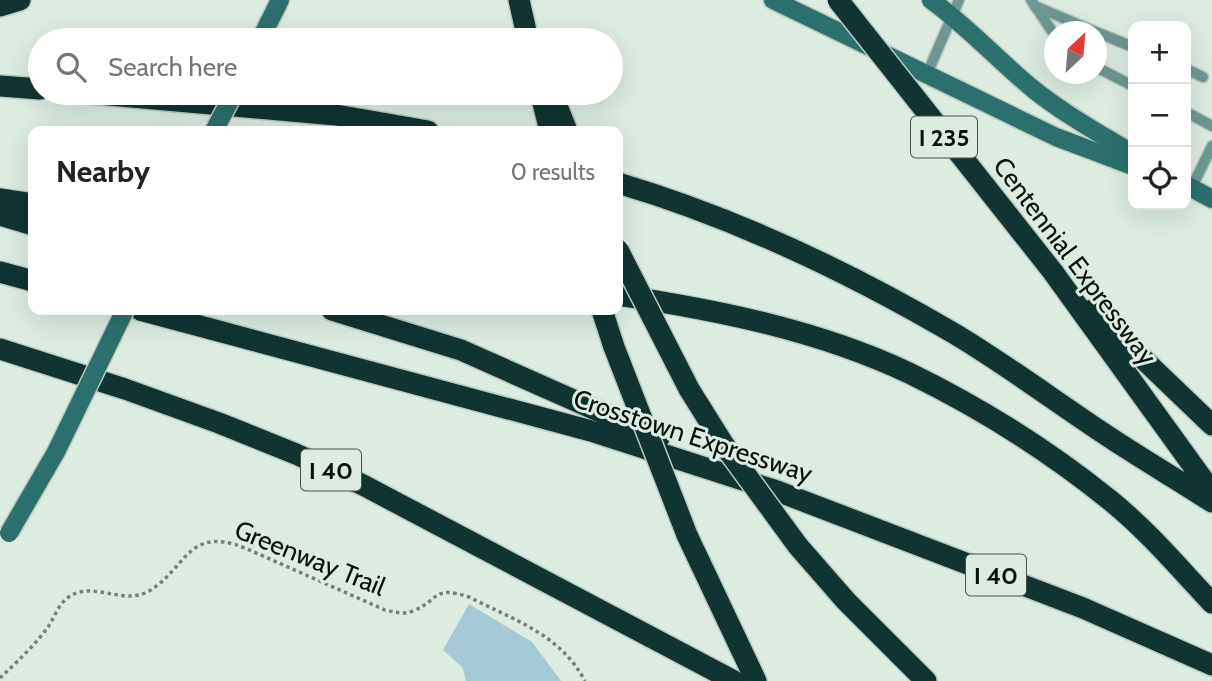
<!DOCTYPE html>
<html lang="en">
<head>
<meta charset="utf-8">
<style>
  body { margin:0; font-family:Cabin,sans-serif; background:#f2f2f2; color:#222 }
  .controls { position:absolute; right:21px; top:21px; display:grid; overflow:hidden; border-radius:14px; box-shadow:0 7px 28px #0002 }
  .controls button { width:63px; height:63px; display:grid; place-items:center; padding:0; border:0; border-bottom:2px solid #e0e0e0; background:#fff; color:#222; font:35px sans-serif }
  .compass { position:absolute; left:1044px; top:21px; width:63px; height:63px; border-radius:50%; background:#fff; box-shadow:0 7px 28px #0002; rotate:26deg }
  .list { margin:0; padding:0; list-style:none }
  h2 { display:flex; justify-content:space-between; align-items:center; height:91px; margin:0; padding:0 28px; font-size:30px }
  h2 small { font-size:23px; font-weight:400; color:#767676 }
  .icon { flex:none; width:38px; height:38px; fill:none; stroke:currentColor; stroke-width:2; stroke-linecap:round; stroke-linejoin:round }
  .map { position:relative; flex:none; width:1212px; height:681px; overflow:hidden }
  .search { position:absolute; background:#fff; box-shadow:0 7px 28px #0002; left:28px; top:28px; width:595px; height:77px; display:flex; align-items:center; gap:18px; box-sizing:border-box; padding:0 24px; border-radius:38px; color:#767676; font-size:26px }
  .panel { position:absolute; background:#fff; box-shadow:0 7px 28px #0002; left:28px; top:126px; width:595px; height:189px; border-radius:14px }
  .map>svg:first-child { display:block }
  .water { fill:#a6c9d6 }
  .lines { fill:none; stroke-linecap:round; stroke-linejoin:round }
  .service-casing { stroke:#bbc9bf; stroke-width:13 }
  .secondary-casing { stroke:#bbc9bf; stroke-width:21 }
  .motorway-casing { stroke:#bbc9bf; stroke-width:24 }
  .path { stroke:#76817a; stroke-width:3.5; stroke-dasharray:3.5 3.5; stroke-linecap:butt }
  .service { stroke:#6e9793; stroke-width:10 }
  .secondary { stroke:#2b706c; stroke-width:18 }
  .motorway { stroke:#113432; stroke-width:21 }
  .secondary-bridge-casing { stroke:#bbc9bf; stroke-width:21; stroke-linecap:butt }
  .motorway-bridge-casing { stroke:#bbc9bf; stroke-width:24; stroke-linecap:butt }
  .secondary-bridge { stroke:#2b706c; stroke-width:18 }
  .motorway-bridge { stroke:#113432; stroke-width:21 }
  .labels { text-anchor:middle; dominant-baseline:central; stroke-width:6; stroke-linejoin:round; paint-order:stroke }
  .shield { fill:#dcece1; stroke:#4a524d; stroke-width:2 }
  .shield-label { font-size:24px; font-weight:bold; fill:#0b100d }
  .street-label { font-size:26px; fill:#0b100d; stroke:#dcece1 }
</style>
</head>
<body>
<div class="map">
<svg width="1212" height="681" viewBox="0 0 1212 681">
  <rect width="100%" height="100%" fill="#dcece1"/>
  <polygon class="water" points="469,604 532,642 561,681 466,681 462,667 443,650"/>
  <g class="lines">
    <g class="service-casing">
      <g id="service">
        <polyline points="1031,0 1054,34"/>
        <polyline points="1035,6 1096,32"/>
        <polyline points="1096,32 1133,47"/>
        <polyline points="1096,67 1133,86"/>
        <polyline points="1186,69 1203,77"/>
        <polyline points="927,74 959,0"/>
        <polyline points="1186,112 1212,126"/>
        <polyline points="1191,189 1212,146"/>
      </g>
    </g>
    <g class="secondary-casing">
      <g id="secondary">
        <polyline points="773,0 1056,137 1133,166"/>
        <path d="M931 0C968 27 998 60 1033 89 1064 114 1099 133 1133 154"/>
        <polyline points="260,40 280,0"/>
        <polyline points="1186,185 1212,199"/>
      </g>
    </g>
    <g class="motorway-casing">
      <g id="motorway">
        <polyline points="519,0 528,40"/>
        <polyline points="0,6 20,0"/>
        <polyline points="0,86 40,89"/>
        <polyline points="86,93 336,115 428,131"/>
        <polyline points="552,93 567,131"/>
        <polyline points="541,95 550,131"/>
        <path d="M618 183C736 218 849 272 955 334 1005 364 1052 399 1100 431 1137 456 1175 478 1212 502"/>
        <polyline points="0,199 33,204"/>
        <polyline points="0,215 33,225"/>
        <polyline points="0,272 33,281"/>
        <polyline points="1053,272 1212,492"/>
        <path d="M618 295C717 310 818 330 909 373 981 408 1049 451 1111 501 1148 531 1179 568 1212 603"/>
        <polyline points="140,310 591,431 777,491 1083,608 1212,665"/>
        <polyline points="332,310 461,350 659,438"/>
        <polyline points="602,310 614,347"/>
        <polyline points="1092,310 1212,425"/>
        <polyline points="0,349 125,389 219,423 296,454 363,485 734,681"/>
        <polyline points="687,535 756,681"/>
        <polyline points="899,654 926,681"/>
      </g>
    </g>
    <path class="path" d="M0 678C17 662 35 645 48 627 54 618 58 606 66 599 90 579 119 604 145 593 186 573 185 524 245 548L385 610C395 612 404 615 413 611 440 600 432 585 469 597 514 620 560 634 585 681"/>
    <use href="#service" class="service"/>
    <use href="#secondary" class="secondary"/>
    <use href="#motorway" class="motorway"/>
    <g class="secondary-bridge-casing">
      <g id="secondary-bridge">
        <polyline points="214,131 234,93"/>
        <polyline points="9,533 56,452 125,310"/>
      </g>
    </g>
    <g class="motorway-bridge-casing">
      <g id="motorway-bridge">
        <polyline points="838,0 1053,272"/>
        <polyline points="618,250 689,389 724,445 798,546 846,601 899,654"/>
        <polyline points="614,347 687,535"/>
      </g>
    </g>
    <use href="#secondary-bridge" class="secondary-bridge"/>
    <use href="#motorway-bridge" class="motorway-bridge"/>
  </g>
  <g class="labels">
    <g class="shield">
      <rect x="911" y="116.5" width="66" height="41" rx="5"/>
      <rect x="301" y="449.5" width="60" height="41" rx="5"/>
      <rect x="966" y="554.5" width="60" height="41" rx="5"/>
    </g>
    <g class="shield-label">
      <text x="944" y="137">I 235</text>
      <text x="331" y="470">I 40</text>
      <text x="996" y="575">I 40</text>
    </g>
    <g class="street-label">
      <text transform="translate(1075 261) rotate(53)">Centennial Expressway</text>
      <text transform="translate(693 436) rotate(18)">Crosstown Expressway</text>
      <text transform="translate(310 558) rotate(22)">Greenway Trail</text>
    </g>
  </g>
</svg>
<div class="controls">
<button>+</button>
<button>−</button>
<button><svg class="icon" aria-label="locate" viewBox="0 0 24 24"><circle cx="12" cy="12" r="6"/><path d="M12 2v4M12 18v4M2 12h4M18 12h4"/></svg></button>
</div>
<svg class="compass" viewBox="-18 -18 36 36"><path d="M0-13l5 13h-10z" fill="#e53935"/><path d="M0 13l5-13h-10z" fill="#767676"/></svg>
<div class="search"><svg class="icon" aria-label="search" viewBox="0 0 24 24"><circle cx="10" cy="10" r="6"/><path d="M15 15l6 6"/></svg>Search here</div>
<section class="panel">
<h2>Nearby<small>0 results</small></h2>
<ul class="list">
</ul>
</section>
</div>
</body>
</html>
